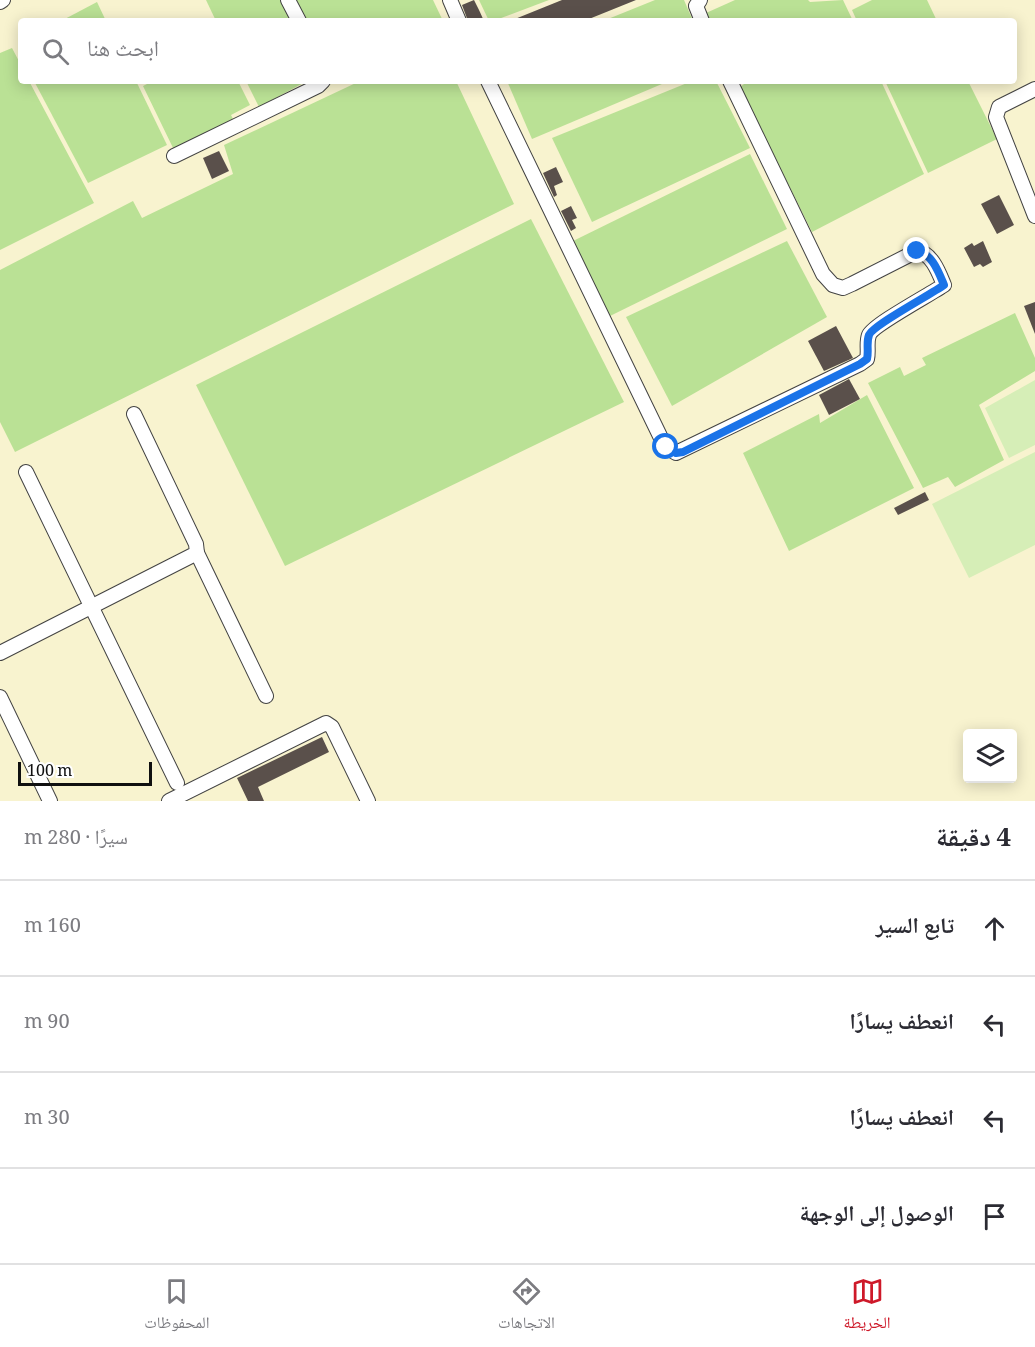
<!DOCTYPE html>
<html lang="ar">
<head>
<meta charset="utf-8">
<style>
  body { margin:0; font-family:Georgia,"Noto Naskh Arabic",serif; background:#f7f7f7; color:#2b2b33; direction:rtl }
  .controls { position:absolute; right:18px; bottom:18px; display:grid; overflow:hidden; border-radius:6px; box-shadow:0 3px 15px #0003 }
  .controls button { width:54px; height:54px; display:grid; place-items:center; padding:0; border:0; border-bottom:2px solid #e1e1e2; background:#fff; color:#2b2b33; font:30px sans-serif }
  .scale { position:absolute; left:18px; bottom:15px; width:134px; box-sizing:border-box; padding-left:6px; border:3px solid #101010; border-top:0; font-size:16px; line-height:21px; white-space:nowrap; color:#101010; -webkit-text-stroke:4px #fff; paint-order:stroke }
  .stop { position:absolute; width:18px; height:18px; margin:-14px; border:4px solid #1a73e8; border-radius:50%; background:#fff }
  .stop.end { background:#1a73e8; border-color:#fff; box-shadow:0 2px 6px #0008 }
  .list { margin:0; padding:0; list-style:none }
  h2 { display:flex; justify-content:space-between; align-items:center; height:78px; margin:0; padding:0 24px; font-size:26px }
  h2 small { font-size:20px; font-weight:400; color:#7c7c81 }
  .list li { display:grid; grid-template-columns:39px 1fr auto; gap:18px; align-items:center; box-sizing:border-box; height:96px; padding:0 24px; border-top:2px solid #e1e1e2 }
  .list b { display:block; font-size:22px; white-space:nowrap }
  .list em { font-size:20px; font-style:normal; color:#7c7c81 }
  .icon { flex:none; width:33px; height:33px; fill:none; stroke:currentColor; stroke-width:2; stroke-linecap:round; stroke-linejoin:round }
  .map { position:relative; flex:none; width:1035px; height:801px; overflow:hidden; direction:ltr }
  .search { position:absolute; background:#fff; box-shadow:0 3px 15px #0003; left:18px; right:18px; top:18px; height:66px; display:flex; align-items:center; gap:15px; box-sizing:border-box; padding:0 21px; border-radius:6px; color:#7c7c81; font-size:22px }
  .sheet { height:462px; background:#fff }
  nav { display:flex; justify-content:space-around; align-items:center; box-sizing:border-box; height:84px; border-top:2px solid #e1e1e2; background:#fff; font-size:16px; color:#7c7c81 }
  nav a { display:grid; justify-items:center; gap:3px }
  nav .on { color:#ce1929 }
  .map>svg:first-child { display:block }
  .farmland { fill:#f8f3cf; fill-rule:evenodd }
  .green { fill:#d6eeb7 }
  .forest { fill:#bae195 }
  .building { fill:#5a504b }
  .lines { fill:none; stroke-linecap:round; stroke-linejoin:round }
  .minor-casing { stroke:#434343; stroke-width:16 }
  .minor { stroke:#fff; stroke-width:14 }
  .route { stroke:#1a73e8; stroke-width:8 }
</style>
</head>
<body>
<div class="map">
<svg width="1035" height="801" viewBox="0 0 1035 801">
  <rect width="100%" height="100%" fill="#fffcf2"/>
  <path class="farmland" d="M0 0H1035V801H0ZM21 21H1014V81H21ZM968 734H1012V778H968Z"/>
  <g class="green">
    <polygon points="1035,380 1035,445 1009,458 985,408"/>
    <polygon points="1035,452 1035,545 969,578 932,504"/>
  </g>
  <g class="forest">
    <polygon points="206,0 281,0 292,21 216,21"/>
    <polygon points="296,0 433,0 443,21 306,21"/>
    <polygon points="479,0 549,0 493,21 489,21"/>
    <polygon points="655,0 684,0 693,21 603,21"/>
    <polygon points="735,0 808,0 810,2 843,0 853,21 710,21 706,13"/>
    <polygon points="872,0 927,0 937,21 857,21 852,10"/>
    <polygon points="97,2 106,21 61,21"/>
    <polygon points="12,48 21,65 21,81 29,81 94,203 0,250 0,53"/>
    <polygon points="34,81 136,81 167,145 88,183"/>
    <polygon points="153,81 238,81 250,105 231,115 235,123 175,152 143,86"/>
    <polygon points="246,81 307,81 259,107"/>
    <polygon points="360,81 456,81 514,204 15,452 0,422 0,270 133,201 142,218 233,174 224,145"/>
    <polygon points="507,81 669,81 532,139"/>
    <polygon points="692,81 716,81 750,148 592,222 552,138"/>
    <polygon points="748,81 881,81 924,174 812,232 740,87"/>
    <polygon points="885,81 968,81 997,139 928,173"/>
    <polygon points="750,154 787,229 610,316 573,241"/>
    <polygon points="531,219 624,402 285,566 196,385"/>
    <polygon points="787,241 827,317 672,406 626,317"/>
    <polygon points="1015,313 1035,358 1035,371 979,405 1004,460 955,487 948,477 923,488 868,383 900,367 904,376 926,365 922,358"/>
    <polygon points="867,395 914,488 789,551 743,453 819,414 820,423"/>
  </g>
  <g class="building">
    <polygon points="474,0 479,10 484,21 468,21 462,5"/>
    <polygon points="562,0 636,0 584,21 510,21"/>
    <polygon points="219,151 229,171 212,179 203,158"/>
    <polygon points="556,167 563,182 554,186 557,195 554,197 543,173"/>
    <polygon points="999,195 1014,225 997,234 981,204"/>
    <polygon points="571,206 577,218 572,220 576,228 571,231 561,211"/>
    <polygon points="983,241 992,262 983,267 980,264 974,267 964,248 972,243 974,246"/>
    <polygon points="1035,302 1035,334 1024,306"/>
    <polygon points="836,326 853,358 824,371 808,341"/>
    <polygon points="849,379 860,399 829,415 819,395"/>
    <polygon points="925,492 929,500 898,515 894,508"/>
    <polygon points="322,737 329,752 258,787 264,801 248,801 237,778"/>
  </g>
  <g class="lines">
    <g class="minor-casing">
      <g id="minor">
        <polyline points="288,0 299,21"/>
        <polyline points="450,0 459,21"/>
        <polyline points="700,0 696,6 702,21"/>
        <polyline points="0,2 3,0"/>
        <path d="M488 81 660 436 666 447 676 453 860 364 867 359C869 351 866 343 869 335 873 325 931 294 944 285 939 273 932 253 917 251L852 284 843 288 833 285 823 274 730 81"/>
        <polyline points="1035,89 999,107 996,117 1035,216"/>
        <polyline points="174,156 318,86 323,81"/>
        <polyline points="26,472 177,783"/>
        <polyline points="197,553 266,696"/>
        <polyline points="0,653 197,553 196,544 134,414"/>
        <polyline points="0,697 50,801"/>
        <polyline points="169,801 326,723 332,727 368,801"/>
      </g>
    </g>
    <use href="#minor" class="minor"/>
  </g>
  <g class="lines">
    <path class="route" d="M666 447 676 453 683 452 860 364 867 359C869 351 866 343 869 335 873 325 930 295 944 285 939 273 932 253 917 251"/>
  </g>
</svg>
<div class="controls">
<button><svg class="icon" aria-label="layers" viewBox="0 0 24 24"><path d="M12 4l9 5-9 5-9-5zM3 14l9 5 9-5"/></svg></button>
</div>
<div class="scale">100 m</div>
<div class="stop" style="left:666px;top:447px"></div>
<div class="stop end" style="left:917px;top:251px"></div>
<div class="search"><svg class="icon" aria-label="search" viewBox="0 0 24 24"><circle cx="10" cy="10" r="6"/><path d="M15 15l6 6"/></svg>ابحث هنا</div>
</div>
<section class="sheet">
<h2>4 دقيقة<small>سيرًا · 280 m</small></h2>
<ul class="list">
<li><svg class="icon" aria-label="ahead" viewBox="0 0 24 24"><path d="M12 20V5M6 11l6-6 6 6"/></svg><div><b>تابع السير</b></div><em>160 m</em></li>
<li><svg class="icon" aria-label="left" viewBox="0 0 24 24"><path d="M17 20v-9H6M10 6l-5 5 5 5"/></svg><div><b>انعطف يسارًا</b></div><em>90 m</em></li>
<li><svg class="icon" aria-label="left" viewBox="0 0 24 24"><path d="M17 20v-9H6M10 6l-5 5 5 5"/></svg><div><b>انعطف يسارًا</b></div><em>30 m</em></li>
<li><svg class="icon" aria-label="arrive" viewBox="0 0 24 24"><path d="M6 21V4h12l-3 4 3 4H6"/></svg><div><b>الوصول إلى الوجهة</b></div></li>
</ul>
</section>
<nav>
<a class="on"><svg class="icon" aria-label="map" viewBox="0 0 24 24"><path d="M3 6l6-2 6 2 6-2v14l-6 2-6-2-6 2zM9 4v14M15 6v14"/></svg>الخريطة</a>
<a><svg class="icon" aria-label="directions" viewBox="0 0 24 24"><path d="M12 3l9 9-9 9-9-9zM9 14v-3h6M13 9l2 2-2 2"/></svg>الاتجاهات</a>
<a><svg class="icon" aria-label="saved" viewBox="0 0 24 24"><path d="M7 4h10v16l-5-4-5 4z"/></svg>المحفوظات</a>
</nav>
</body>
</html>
